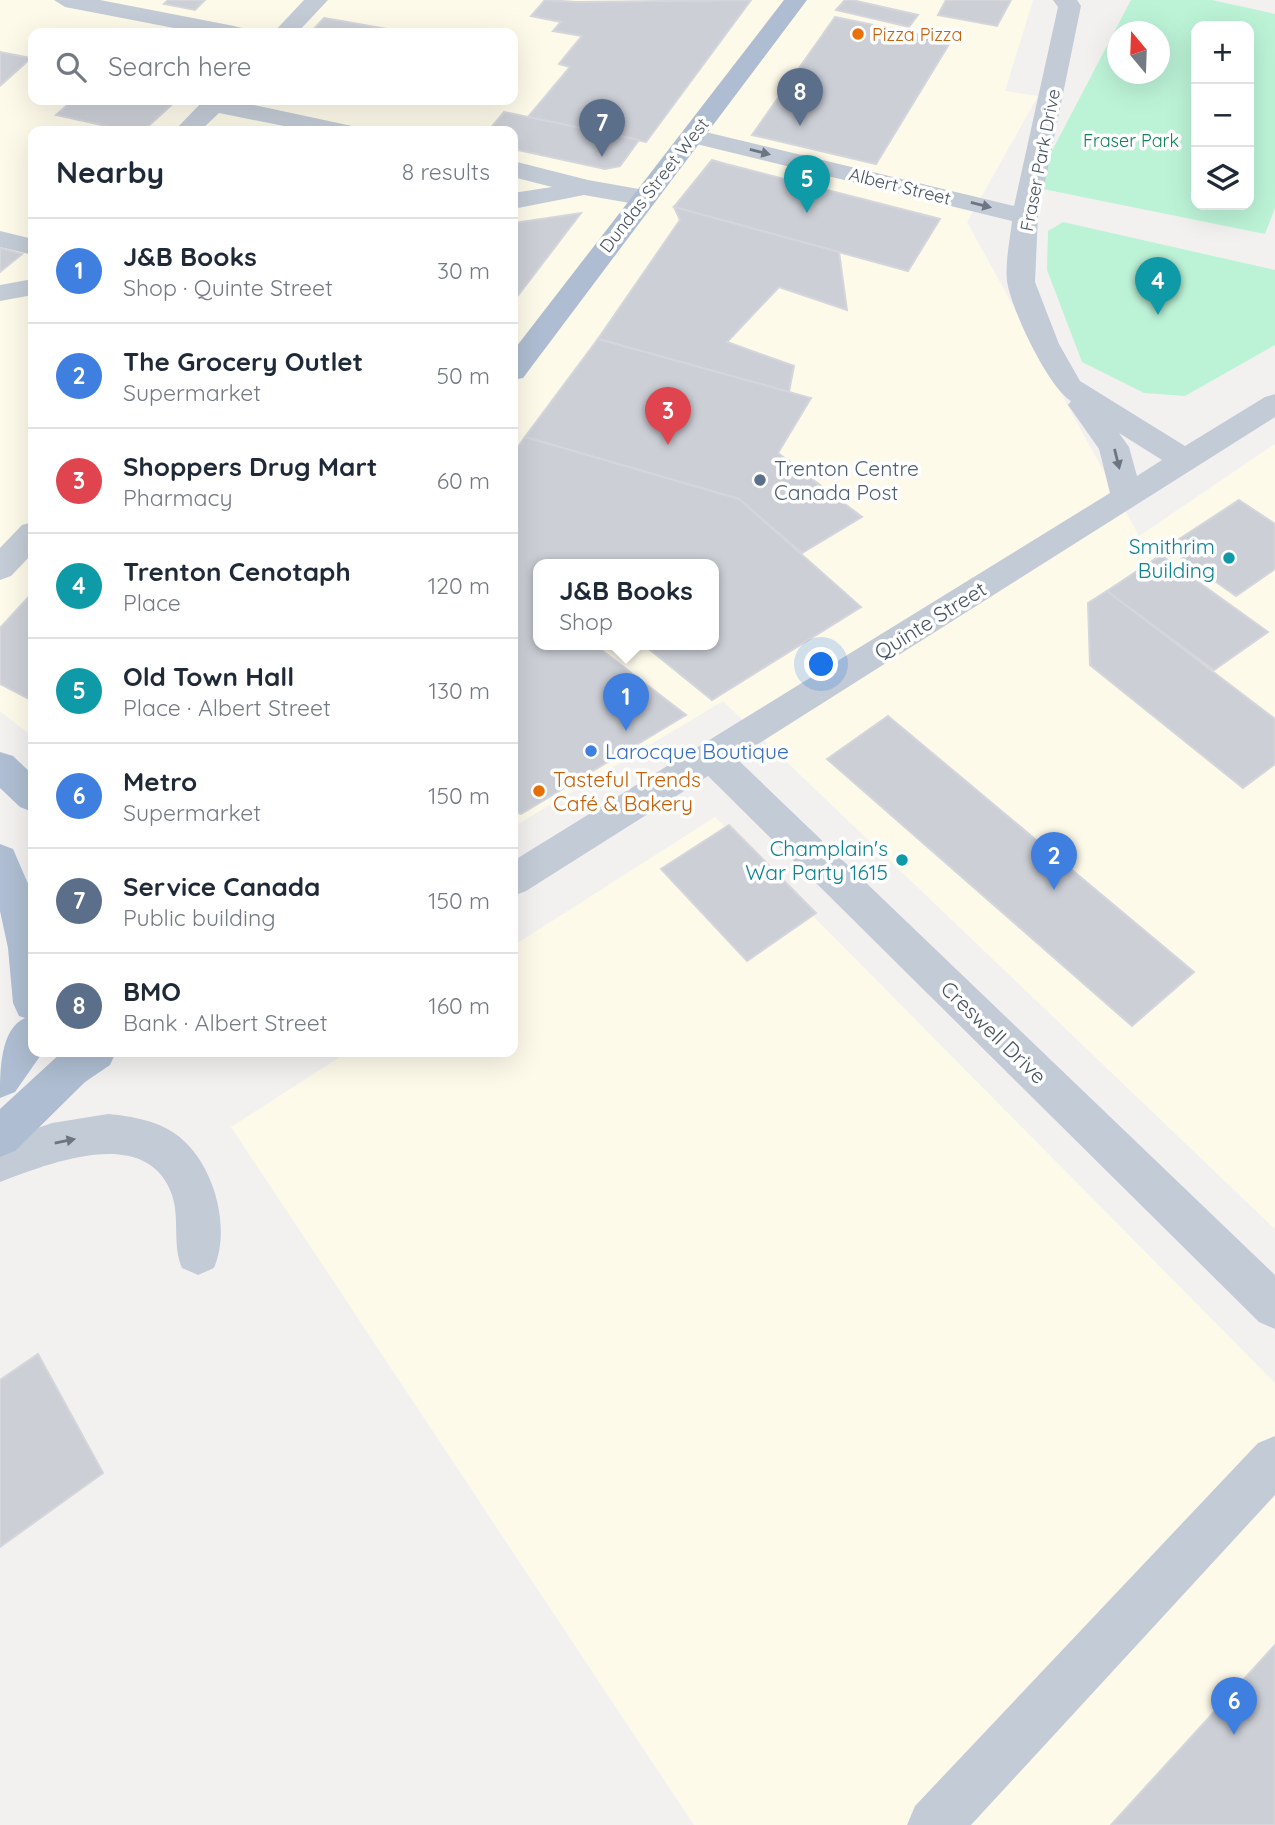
<!DOCTYPE html>
<html lang="en">
<head>
<meta charset="utf-8">
<style>
  body { margin:0; font-family:Quicksand,sans-serif; background:#f6f6f7; color:#1f2937 }
  .controls { position:absolute; right:21px; top:21px; display:grid; overflow:hidden; border-radius:14px; box-shadow:0 7px 28px #0002 }
  .controls button { width:63px; height:63px; display:grid; place-items:center; padding:0; border:0; border-bottom:2px solid #e0e1e3; background:#fff; color:#1f2937; font:35px sans-serif }
  .compass { position:absolute; left:1107px; top:21px; width:63px; height:63px; border-radius:50%; background:#fff; box-shadow:0 7px 28px #0002; rotate:341deg }
  .you { position:absolute; left:822px; top:665px; width:24px; height:24px; margin:-18px; border:5px solid #fff; border-radius:50%; background:#1a73e8; box-shadow:0 0 0 10px #1a73e833 }
  .badge { display:grid; place-items:center; width:46px; height:46px; border-radius:50%; background:#ea580c; color:#fff; font-size:23px; font-weight:700 }
  .pin { position:absolute; translate:-50% -58px; filter:drop-shadow(0 2px 4px #0008) }
  .pin::after { content:''; position:absolute; top:37px; width:24px; height:21px; background:inherit; clip-path:polygon(0 0,100% 0,50% 100%) }
  .popup { position:absolute; left:533px; top:559px; width:186px; height:91px; box-sizing:border-box; display:grid; place-content:center; border-radius:14px; background:#fff; filter:drop-shadow(0 2px 5px #0005); font-size:23px; white-space:nowrap; color:#747a83 }
  .popup b { font-size:26px; color:#1f2937 }
  .popup::after { content:''; position:absolute; left:50%; top:100%; margin-left:-14px; border:14px solid transparent; border-top-color:#fff }
  .list { margin:0; padding:0; list-style:none }
  h2 { display:flex; justify-content:space-between; align-items:center; height:91px; margin:0; padding:0 28px; font-size:30px }
  h2 small { font-size:23px; font-weight:400; color:#747a83 }
  .list li { display:grid; grid-template-columns:46px 1fr auto; gap:21px; align-items:center; box-sizing:border-box; height:105px; padding:0 28px; border-top:2px solid #e0e1e3 }
  .list b { display:block; font-size:26px; white-space:nowrap }
  .list p { margin:0; font-size:23px; white-space:nowrap; color:#747a83 }
  .list em { font-size:23px; font-style:normal; color:#747a83 }
  .icon { flex:none; width:38px; height:38px; fill:none; stroke:currentColor; stroke-width:2; stroke-linecap:round; stroke-linejoin:round }
  .map { position:relative; flex:none; width:1275px; height:1825px; overflow:hidden }
  .search { position:absolute; background:#fff; box-shadow:0 7px 28px #0002; left:28px; top:28px; width:490px; height:77px; display:flex; align-items:center; gap:18px; box-sizing:border-box; padding:0 24px; border-radius:14px; color:#747a83; font-size:26px }
  .panel { position:absolute; background:#fff; box-shadow:0 7px 28px #0002; left:28px; top:126px; width:490px; height:931px; border-radius:14px }
  .map>svg:first-child { display:block }
  .commercial { fill:#fefaea; fill-rule:evenodd }
  .green { fill:#bcf3d7; fill-rule:evenodd }
  .building { fill:#cccfd6; stroke:#d4d6dc; stroke-width:2 }
  .lines { fill:none; stroke-linecap:round; stroke-linejoin:round }
  .minor { fill:#c3cbd6; fill-rule:evenodd }
  .major { fill:#aebdd1; fill-rule:evenodd }
  .oneway { fill:#6c7683 }
  .food-dot { fill:#e8710a; stroke:#fff; stroke-width:2.5 }
  .service-dot { fill:#5c6f8a; stroke:#fff; stroke-width:2.5 }
  .culture-dot { fill:#0f9aa8; stroke:#fff; stroke-width:2.5 }
  .shop-dot { fill:#3f7fe0; stroke:#fff; stroke-width:2.5 }
  .labels { text-anchor:middle; dominant-baseline:central; stroke-width:7; stroke-linejoin:round; paint-order:stroke }
  .far-food-label { font-size:18px; fill:#c56008; stroke:#fff; text-anchor:start }
  .far-park-label { font-size:18px; fill:#0f8354; stroke:#fff }
  .far-street-label { font-size:18px; fill:#475260; stroke:#fff }
  .service-label { font-size:21px; fill:#4e5e75; stroke:#fff; text-anchor:start }
  .culture-label { font-size:21px; fill:#0d838f; stroke:#fff; text-anchor:end }
  .street-label { font-size:21px; fill:#475260; stroke:#fff }
  .shop-label { font-size:21px; fill:#366cbe; stroke:#fff; text-anchor:start }
  .food-label { font-size:21px; fill:#c56008; stroke:#fff; text-anchor:start }
</style>
</head>
<body>
<div class="map">
<svg width="1275" height="1825" viewBox="0 0 1275 1825">
  <rect width="100%" height="100%" fill="#f3f1f0"/>
  <g class="commercial">
    <path d="M0 0H1033L1005 91 1038 96 967 222 1139 536 1275 444V1229L723 701 513 827V131H33V737L0 711ZM33 33H513V100H33ZM538 565H714V645H538Z"/>
    <polygon points="715,817 1275,1383 1275,1825 694,1825 231,1127 348,1052 513,1052 513,946"/>
  </g>
  <g class="green">
    <path d="M1131 0H1212L1275 14V208L1265 234 1033 187ZM1196 26H1249V205H1196ZM1118 32H1160V74H1118Z"/>
    <polygon points="1063,222 1275,270 1275,345 1185,396 1144,393 1082,362 1047,270 1048,231"/>
  </g>
  <g class="building">
    <polygon points="168,0 205,0 195,10 164,4"/>
    <polygon points="545,0 577,2 751,0 646,142 528,117 570,67 559,64 582,36 553,31 561,22 531,16"/>
    <polygon points="845,0 852,0 918,15 909,27 836,10"/>
    <polygon points="946,0 1011,0 997,26 938,15"/>
    <polygon points="835,17 951,41 876,164 752,135"/>
    <polygon points="324,18 410,33 310,33"/>
    <polygon points="0,52 31,58 0,86"/>
    <polygon points="73,100 177,100 143,131 129,131 56,115"/>
    <polygon points="504,112 528,117 639,140 620,166 605,169 513,149 513,131 488,131"/>
    <polygon points="712,160 726,164 940,219 908,271 674,207"/>
    <polygon points="674,207 839,252 847,310 779,287 727,342 794,366 789,392 598,339 680,220"/>
    <polygon points="581,213 513,302 513,223"/>
    <polygon points="0,248 22,254 0,272"/>
    <polygon points="598,339 811,398 778,453 862,517 802,553 739,499 525,437"/>
    <polygon points="525,437 739,499 861,607 712,700 644,645 714,645 714,565 538,565 538,645 595,645 686,715 521,814 513,811 513,454"/>
    <polygon points="1239,500 1275,524 1275,569 1236,596 1167,547"/>
    <polygon points="1161,555 1268,632 1214,670 1107,591"/>
    <polygon points="1107,591 1275,719 1275,764 1243,788 1090,665 1088,603"/>
    <polygon points="33,592 33,701 0,684 0,628"/>
    <polygon points="888,716 1194,972 1132,1026 827,759"/>
    <polygon points="729,825 816,913 747,961 661,869"/>
    <polygon points="38,1354 103,1473 0,1547 0,1380"/>
    <polygon points="1275,1645 1275,1825 1111,1825"/>
  </g>
  <g class="lines">
    <g class="minor">
      <polygon points="54,0 100,0 234,26 242,28 246,33 200,33 65,7"/>
      <polygon points="304,0 328,0 297,33 273,33"/>
      <path d="M1053 0H1077L1081 6 1038 216 1035 282 1059 344 1080 381 1185 446 1265 397 1275 394V417L736 758 1275 1275V1329L1259 1322 708 776 526 891 513 896V861L1110 493 1099 449 1068 405 1071 401C1048 387 1011 309 1007 281 1005 262 1010 240 1012 221L684 141 681 136 684 131 693 129 1014 206 1058 7ZM1119 433 1162 460 1137 476 1129 447Z"/>
      <polygon points="204,100 230,100 352,126 355,131 309,131 219,113 200,131 174,131"/>
      <polygon points="513,161 588,180 650,191 654,197 650,203 641,205 584,195 513,209 513,193 552,187 513,177"/>
      <polygon points="0,231 33,239 33,255 0,247"/>
      <polygon points="33,279 33,295 0,301 0,285"/>
      <polygon points="33,522 33,553 11,576 0,580 0,548 22,525"/>
      <path d="M108 1114C130 1116 155 1120 174 1133 213 1159 232 1226 214 1268L198 1275 182 1268C172 1244 180 1219 172 1195 147 1123 48 1164 0 1182V1141L52 1123Z"/>
      <polygon points="1275,1436 1275,1495 971,1825 907,1825 915,1806 1258,1443"/>
    </g>
    <g class="major">
      <polygon points="784,0 807,0 523,378 513,380 513,351"/>
      <polygon points="0,752 13,756 33,775 33,812 20,807 0,788"/>
      <path d="M0 844 13 849 33 895V1052H43L15 1092 0 1098C0 1071 0 1029 25 1018L19 1016 13 1003 8 948 0 911Z"/>
      <polygon points="62,1052 116,1052 110,1065 85,1082 15,1151 0,1157 0,1109"/>
    </g>
  </g>
  <defs><path id="oneway-solid" d="M-6-.8H1V-3.2L6.5 0L1 3.2V.8H-6Z" transform="scale(1.75)"/></defs>
  <g class="oneway">
    <use href="#oneway-solid" transform="translate(760 152) rotate(14)"/>
    <use href="#oneway-solid" transform="translate(981 205) rotate(14)"/>
    <use href="#oneway-solid" transform="translate(1117 459) rotate(76)"/>
    <use href="#oneway-solid" transform="translate(65 1141) rotate(-11)"/>
  </g>
  <g class="food-dot">
    <circle cx="858" cy="34" r="7"/>
    <circle cx="539" cy="791" r="7"/>
  </g>
  <circle class="service-dot" cx="760" cy="480" r="7"/>
  <g class="culture-dot">
    <circle cx="1229" cy="558" r="7"/>
    <circle cx="902" cy="860" r="7"/>
  </g>
  <circle class="shop-dot" cx="591" cy="751" r="7"/>
  <g class="labels">
    <g class="far-food-label">
      <text x="872" y="34">Pizza Pizza</text>
    </g>
    <g class="far-park-label">
      <text x="1131" y="140">Fraser Park</text>
    </g>
    <g class="far-street-label">
      <text transform="translate(1040 160) rotate(-79)">Fraser Park Drive</text>
      <text transform="translate(654 185) rotate(-52)">Dundas Street West</text>
      <text transform="translate(900 186) rotate(14)">Albert Street</text>
    </g>
    <g class="service-label">
      <text x="774" y="468">Trenton Centre<tspan x="774" dy="24">Canada Post</tspan></text>
    </g>
    <g class="culture-label">
      <text x="1215" y="546">Smithrim<tspan x="1215" dy="24">Building</tspan></text>
      <text x="888" y="848">Champlain's<tspan x="888" dy="24">War Party 1615</tspan></text>
    </g>
    <g class="street-label">
      <text transform="translate(930 620) rotate(-32)">Quinte Street</text>
      <text transform="translate(994 1032) rotate(44)">Creswell Drive</text>
    </g>
    <g class="shop-label">
      <text x="605" y="751">Larocque Boutique</text>
    </g>
    <g class="food-label">
      <text x="553" y="779">Tasteful Trends<tspan x="553" dy="24">Café &amp; Bakery</tspan></text>
    </g>
  </g>
</svg>
<div class="controls">
<button>+</button>
<button>−</button>
<button><svg class="icon" aria-label="layers" viewBox="0 0 24 24"><path d="M12 4l9 5-9 5-9-5zM3 14l9 5 9-5"/></svg></button>
</div>
<svg class="compass" viewBox="-18 -18 36 36"><path d="M0-13l5 13h-10z" fill="#e53935"/><path d="M0 13l5-13h-10z" fill="#747a83"/></svg>
<div class="you"></div>
<div class="pin badge" style="left:626px;top:731px;background:#3f7fe0">1</div>
<div class="popup"><b>J&amp;B Books</b>Shop</div>
<div class="pin badge" style="left:1054px;top:890px;background:#3f7fe0">2</div>
<div class="pin badge" style="left:668px;top:445px;background:#e0444e">3</div>
<div class="pin badge" style="left:1158px;top:315px;background:#0f9aa8">4</div>
<div class="pin badge" style="left:807px;top:213px;background:#0f9aa8">5</div>
<div class="pin badge" style="left:1234px;top:1735px;background:#3f7fe0">6</div>
<div class="pin badge" style="left:602px;top:157px;background:#5c6f8a">7</div>
<div class="pin badge" style="left:800px;top:126px;background:#5c6f8a">8</div>
<div class="search"><svg class="icon" aria-label="search" viewBox="0 0 24 24"><circle cx="10" cy="10" r="6"/><path d="M15 15l6 6"/></svg>Search here</div>
<section class="panel">
<h2>Nearby<small>8 results</small></h2>
<ul class="list">
<li><span class="badge" style="background:#3f7fe0">1</span><div><b>J&amp;B Books</b><p>Shop · Quinte Street</p></div><em>30 m</em></li>
<li><span class="badge" style="background:#3f7fe0">2</span><div><b>The Grocery Outlet</b><p>Supermarket</p></div><em>50 m</em></li>
<li><span class="badge" style="background:#e0444e">3</span><div><b>Shoppers Drug Mart</b><p>Pharmacy</p></div><em>60 m</em></li>
<li><span class="badge" style="background:#0f9aa8">4</span><div><b>Trenton Cenotaph</b><p>Place</p></div><em>120 m</em></li>
<li><span class="badge" style="background:#0f9aa8">5</span><div><b>Old Town Hall</b><p>Place · Albert Street</p></div><em>130 m</em></li>
<li><span class="badge" style="background:#3f7fe0">6</span><div><b>Metro</b><p>Supermarket</p></div><em>150 m</em></li>
<li><span class="badge" style="background:#5c6f8a">7</span><div><b>Service Canada</b><p>Public building</p></div><em>150 m</em></li>
<li><span class="badge" style="background:#5c6f8a">8</span><div><b>BMO</b><p>Bank · Albert Street</p></div><em>160 m</em></li>
</ul>
</section>
</div>
</body>
</html>
